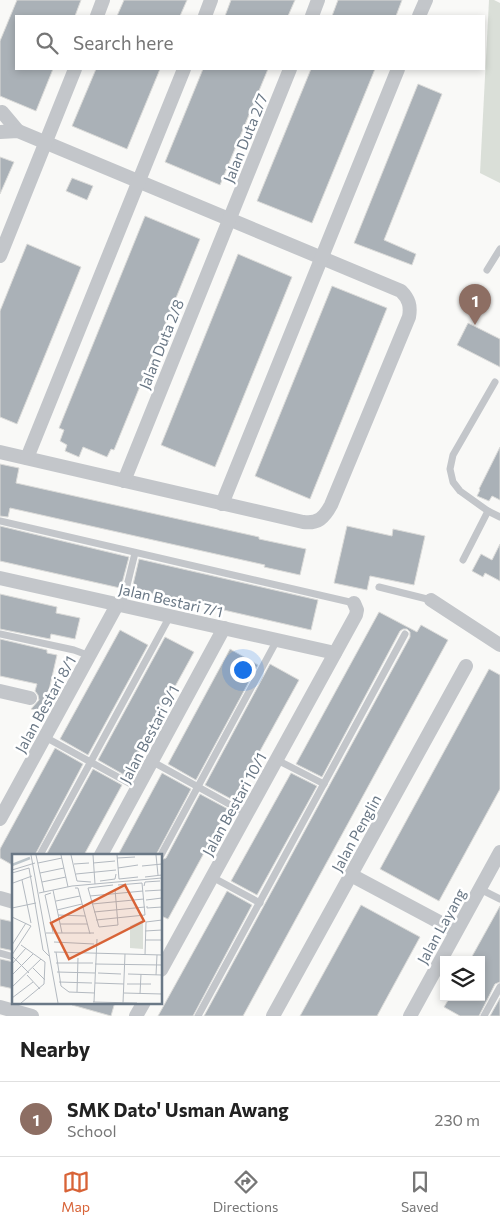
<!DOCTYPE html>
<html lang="en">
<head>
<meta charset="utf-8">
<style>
  body { margin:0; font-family:Commissioner,sans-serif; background:#f6f6f6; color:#222 }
  .controls { position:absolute; right:15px; bottom:15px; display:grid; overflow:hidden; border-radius:0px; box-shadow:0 2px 8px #0003 }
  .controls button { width:45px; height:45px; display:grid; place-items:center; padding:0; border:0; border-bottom:1px solid #e0e0e0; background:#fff; color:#222; font:25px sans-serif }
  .you { position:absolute; left:242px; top:669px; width:18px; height:18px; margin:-12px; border:4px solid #fff; border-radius:50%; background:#1a73e8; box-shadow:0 0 0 8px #1a73e833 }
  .badge { display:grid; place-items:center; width:32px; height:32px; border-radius:50%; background:#d86337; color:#fff; font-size:16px; font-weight:700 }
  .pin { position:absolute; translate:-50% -41px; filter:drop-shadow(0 1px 2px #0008) }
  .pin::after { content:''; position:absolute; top:26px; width:18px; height:15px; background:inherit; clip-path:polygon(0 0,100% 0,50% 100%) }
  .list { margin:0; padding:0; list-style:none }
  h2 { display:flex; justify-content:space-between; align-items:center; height:65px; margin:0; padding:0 20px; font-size:21px }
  h2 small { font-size:16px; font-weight:400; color:#767676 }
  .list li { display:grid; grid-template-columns:32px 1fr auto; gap:15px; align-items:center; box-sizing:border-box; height:75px; padding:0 20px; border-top:1px solid #e0e0e0 }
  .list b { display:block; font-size:19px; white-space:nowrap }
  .list p { margin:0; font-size:16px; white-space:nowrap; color:#767676 }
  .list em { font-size:16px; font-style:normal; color:#767676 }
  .icon { flex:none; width:28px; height:28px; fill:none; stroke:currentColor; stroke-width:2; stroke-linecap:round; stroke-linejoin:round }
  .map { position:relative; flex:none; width:500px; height:1016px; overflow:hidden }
  .search { position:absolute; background:#fff; box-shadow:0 2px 8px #0003; left:15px; right:15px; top:15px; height:55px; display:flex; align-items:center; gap:12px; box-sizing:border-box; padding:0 18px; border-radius:0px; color:#767676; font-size:19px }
  .sheet { height:140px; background:#fff }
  nav { display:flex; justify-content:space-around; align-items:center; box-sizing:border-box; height:70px; border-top:1px solid #e0e0e0; background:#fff; font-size:14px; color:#767676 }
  nav a { display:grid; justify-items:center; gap:2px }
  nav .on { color:#d86337 }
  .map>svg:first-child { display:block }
  .green { fill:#dadfd8 }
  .building { fill:#aab1b7; stroke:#dbdbd9 }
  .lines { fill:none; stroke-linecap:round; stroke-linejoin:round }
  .lane { stroke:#c3c6ca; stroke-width:7 }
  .street { stroke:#c3c6ca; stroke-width:14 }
  .labels { text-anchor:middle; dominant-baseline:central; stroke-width:5; stroke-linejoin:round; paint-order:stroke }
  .street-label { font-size:15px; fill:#6a7886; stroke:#fff }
  .inset-river { fill:none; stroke:#bdc6cb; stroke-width:2.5 }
  .inset-road { fill:none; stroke:#b3b9c0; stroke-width:1 }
  .view { fill:#d86337; fill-opacity:0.15; stroke:#d86337; stroke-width:2.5 }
  .inset-edge { fill:none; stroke:#6a7886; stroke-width:2.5 }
</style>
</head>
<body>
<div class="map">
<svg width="500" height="1016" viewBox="0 0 500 1016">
  <rect width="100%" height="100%" fill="#f9f9f7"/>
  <polygon class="green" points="489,0 494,0 500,3 500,183 480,173"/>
  <g class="building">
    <polygon points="17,0 81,0 75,16 16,16 16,69 53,69 36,111 0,96 0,41"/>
    <polygon points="124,0 187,0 180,16 117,16"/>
    <polygon points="231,0 295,0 288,16 225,16"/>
    <polygon points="338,0 402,0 396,16 332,16"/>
    <polygon points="96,69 160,69 127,149 72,126"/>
    <polygon points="203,69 268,69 220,185 165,162"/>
    <polygon points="311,69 375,69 312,223 257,201"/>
    <polygon points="418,84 442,94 384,240 416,254 412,265 354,243"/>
    <polygon points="0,157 14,162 0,194"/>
    <polygon points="72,178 93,186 87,200 66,191"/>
    <polygon points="145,216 200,239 114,450 111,449 107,457 83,447 79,457 65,451 67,445 60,441 64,430 59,428"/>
    <polygon points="27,244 81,267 17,424 0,417 0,311"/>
    <polygon points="238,254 292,277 215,467 161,445"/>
    <polygon points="332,286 387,308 310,499 255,476"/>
    <polygon points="468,323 500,339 500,367 457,345"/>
    <polygon points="500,447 500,500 492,496 489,501 477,496 480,490 479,489"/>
    <polygon points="0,464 19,468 16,483 259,537 259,539 306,549 300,575 264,567 265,565 10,508 8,517 0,516"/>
    <polygon points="0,526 129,557 121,587 120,588 0,561"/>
    <polygon points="347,526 392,536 393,529 425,536 414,585 370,576 367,590 334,583"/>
    <polygon points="500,544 500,581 485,573 483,577 472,571 481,554 492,560"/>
    <polygon points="139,559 318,600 311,630 132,589"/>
    <polygon points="0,594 57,607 56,613 80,618 75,639 51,634 50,639 0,629"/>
    <polygon points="379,612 417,632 421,625 448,640 243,1016 204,1016 410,637 410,632 407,629 403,629 400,631 322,777 296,764"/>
    <polygon points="120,630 148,645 88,755 60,739"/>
    <polygon points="165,637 194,652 126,776 98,760"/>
    <polygon points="0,639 47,650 47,653 57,655 44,712 31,709 39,700 38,695 35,691 37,684 0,676"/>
    <polygon points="230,649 258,665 196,780 168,764"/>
    <polygon points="270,664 299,680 233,800 205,785"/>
    <polygon points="489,669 500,675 500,789 439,901 380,869"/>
    <polygon points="55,748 83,764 35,855 14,855 14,866 0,858 0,849"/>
    <polygon points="93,769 122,785 84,855 46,855"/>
    <polygon points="162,773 191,789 156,855 118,855"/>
    <polygon points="291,773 317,786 257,895 231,881"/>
    <polygon points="200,794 228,809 168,919 161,916 161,860 166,858"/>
    <polygon points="227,891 252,905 193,1016 158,1016"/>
    <polygon points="361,905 420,937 384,1003 377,1016 300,1016"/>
    <polygon points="500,906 500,982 495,984 479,1016 460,1016 444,1007 450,997 481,997 481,960 470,960"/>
    <polygon points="0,919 14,922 14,951 0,948"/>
    <polygon points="0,959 14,962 14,989 0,986"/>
    <polygon points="500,998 500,1016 490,1016"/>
    <polygon points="73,1002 115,1002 111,1016 72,1005"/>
  </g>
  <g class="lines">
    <g class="lane">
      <polyline points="487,270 500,249"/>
      <polyline points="495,382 453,455 450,469 453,482 460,491 488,511 500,517"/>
      <polyline points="0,521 354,603"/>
      <polyline points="463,560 488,511"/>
      <polyline points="379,587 431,600"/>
      <polyline points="122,606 135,553"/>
      <polyline points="0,634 74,650 90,656"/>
      <polyline points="45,737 138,788"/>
      <polyline points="277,760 324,784"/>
      <polyline points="153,762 247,814"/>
      <polyline points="40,855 170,616"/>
      <polyline points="161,855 277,640"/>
      <polyline points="212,877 260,903"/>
      <polyline points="480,889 500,899"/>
      <polyline points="0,953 14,957"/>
      <polyline points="198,1016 405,634"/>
      <polyline points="484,1016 500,987"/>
    </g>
    <g class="street">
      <polyline points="97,16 103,0"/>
      <polyline points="205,16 211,0"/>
      <polyline points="312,16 318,0"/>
      <polyline points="419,16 426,0"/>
      <polyline points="2,112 18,131"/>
      <path d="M0 132 18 131 401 291C409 299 411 306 409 317L331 505C324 518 318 524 303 522L0 452"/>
      <polyline points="0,256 75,69"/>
      <polyline points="27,458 184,69"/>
      <polyline points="124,481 290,69"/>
      <polyline points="222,504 398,69"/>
      <polyline points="0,578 335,653"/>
      <polyline points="431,600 500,645"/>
      <polyline points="0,691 30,698"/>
      <polyline points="0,819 117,605"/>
      <polyline points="101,855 224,628"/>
      <polyline points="351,875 456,931"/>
      <polyline points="0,898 14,902"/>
      <polyline points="161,970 356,615 357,610 354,603"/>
      <polyline points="0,1007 32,1016"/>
      <polyline points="136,1016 144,1002"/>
      <polyline points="273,1016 466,666"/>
      <polyline points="410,1016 500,852"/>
    </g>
  </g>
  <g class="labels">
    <g class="street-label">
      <text transform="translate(245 138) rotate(-68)">Jalan Duta 2/7</text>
      <text transform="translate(161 344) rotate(-68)">Jalan Duta 2/8</text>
      <text transform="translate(171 600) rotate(13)">Jalan Bestari 7/1</text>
      <text transform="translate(45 704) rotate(-61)">Jalan Bestari 8/1</text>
      <text transform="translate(149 734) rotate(-62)">Jalan Bestari 9/1</text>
      <text transform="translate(234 804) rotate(-61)">Jalan Bestari 10/1</text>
      <text transform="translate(356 833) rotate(-61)">Jalan Penglin</text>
      <text transform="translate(441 926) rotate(-61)">Jalan Layang</text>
    </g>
  </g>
  <g transform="translate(12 854)">
    <rect width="150" height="150" fill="#f9f9f7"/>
    <path d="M131 66V95L118 94V72Z" fill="#dadfd8"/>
    <path class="inset-river" d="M0 11 18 4"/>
    <path class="inset-road" d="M19 1 46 149M24 1 32 38M49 1 56 33M59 1 65 27 79 28M81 1 83 30M105 1 107 25 126 23M144 1 146 21M105 4 123 3M26 9 50 4M81 9 103 7M62 10 77 9M130 12 150 10M106 14 126 11M0 16 23 9M0 19 17 14 31 96 37 102M28 19 52 14M64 20 104 16M133 23 150 21M0 26V47M10 26 19 69M88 27 103 25 104 20M30 28 54 23M1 29 20 22M101 31 76 34 87 73 106 71 103 35M132 32 133 28 148 27M63 34H66L78 80M41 36 50 79M133 37 150 36M27 39 60 32 150 24M39 39 33 41 41 78M78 42 131 37M134 46 150 44M44 47 68 42M80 50 132 45M135 52V54L150 53M0 54 24 49M45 56 70 50M82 58 133 53M46 61 73 62M0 63 19 72 0 101M84 66 133 61 130 29 106 31M48 70H75M133 77 150 76M34 79H82M133 86H150M42 88 82 90M0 91 14 69M42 98 150 101M44 98 49 132 57 138 83 139M133 101 134 68 150 66M0 102 17 119M44 109H81M0 110 14 94M83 110 150 111M21 114 33 126M45 118 83 119M86 119 109 120M116 120 150 121M0 121 21 100M15 121 28 135M144 121 145 101M47 128 80 129M83 129 112 130M115 130H139M0 133 29 105M65 138 66 104M112 139 150 140M128 140 129 120M0 144 21 128M81 148 125 149M82 148 85 85M9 149 32 130 33 108 9 91M111 149 113 100"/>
    <path class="view" d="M113 31 132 67 57 105 39 69Z"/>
    <rect width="150" height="150" class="inset-edge"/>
  </g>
</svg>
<div class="controls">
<button><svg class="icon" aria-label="layers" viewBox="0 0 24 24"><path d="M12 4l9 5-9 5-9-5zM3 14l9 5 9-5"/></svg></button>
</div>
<div class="you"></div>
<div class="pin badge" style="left:475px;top:325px;background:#8d6e63">1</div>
<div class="search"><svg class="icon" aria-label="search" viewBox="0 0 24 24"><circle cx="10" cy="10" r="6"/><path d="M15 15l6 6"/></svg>Search here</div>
</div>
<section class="sheet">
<h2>Nearby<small></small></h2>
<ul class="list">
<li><span class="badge" style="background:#8d6e63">1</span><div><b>SMK Dato' Usman Awang</b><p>School</p></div><em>230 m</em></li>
</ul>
</section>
<nav>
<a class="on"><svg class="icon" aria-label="map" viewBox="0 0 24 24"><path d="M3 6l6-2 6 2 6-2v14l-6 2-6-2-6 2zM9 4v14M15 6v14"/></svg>Map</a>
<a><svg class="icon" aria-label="directions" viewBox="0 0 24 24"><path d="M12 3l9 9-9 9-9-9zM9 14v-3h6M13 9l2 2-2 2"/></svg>Directions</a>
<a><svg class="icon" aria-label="saved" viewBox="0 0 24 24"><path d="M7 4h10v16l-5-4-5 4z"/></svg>Saved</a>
</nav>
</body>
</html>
